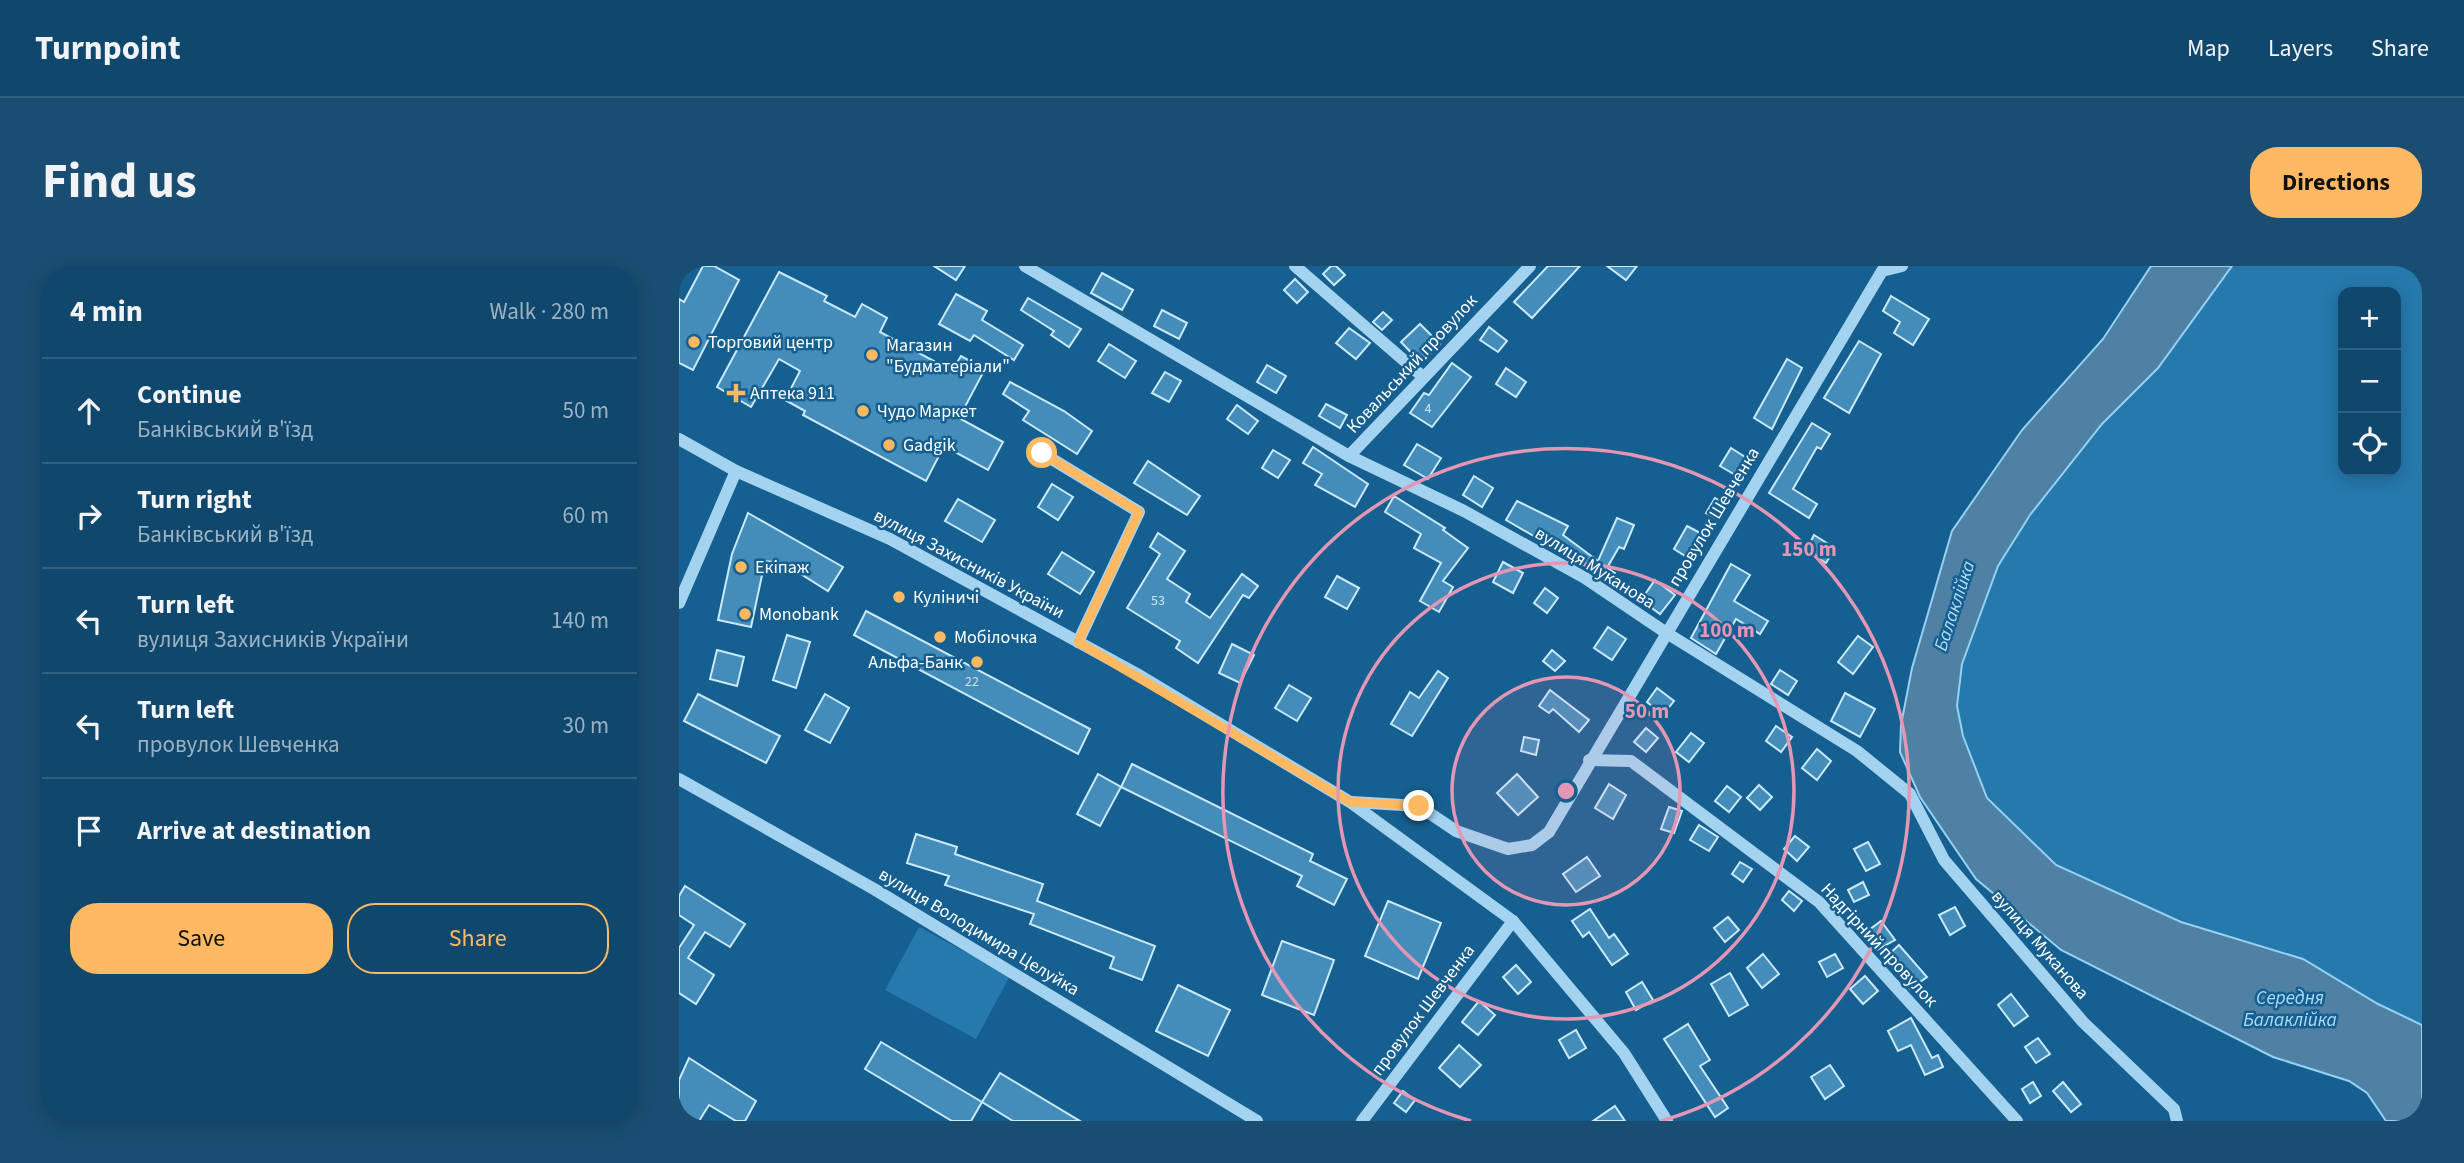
<!DOCTYPE html>
<html lang="en">
<head>
<meta charset="utf-8">
<style>
  body { margin:0; font-family:"Source Sans 3",sans-serif; background:#194e72; color:#f1f3f6 }
  .controls { position:absolute; right:21px; top:21px; display:grid; overflow:hidden; border-radius:14px; box-shadow:0 4px 18px #0003 }
  .controls button { width:63px; height:63px; display:grid; place-items:center; padding:0; border:0; border-bottom:2px solid #305f80; background:#10476d; color:#f1f3f6; font:35px sans-serif }
  .stop { position:absolute; width:21px; height:21px; margin:-16px; border:5px solid #ffb963; border-radius:50%; background:#fff }
  .stop.end { background:#ffb963; border-color:#fff; box-shadow:0 2px 7px #0008 }
  .list { margin:0; padding:0; list-style:none }
  h2 { display:flex; justify-content:space-between; align-items:center; height:91px; margin:0; padding:0 28px; font-size:30px }
  h2 small { font-size:23px; font-weight:400; color:#9cb2c2 }
  .list li { display:grid; grid-template-columns:46px 1fr auto; gap:21px; align-items:center; box-sizing:border-box; height:105px; padding:0 28px; border-top:2px solid #305f80 }
  .list b { display:block; font-size:26px; white-space:nowrap }
  .list p { margin:0; font-size:23px; white-space:nowrap; color:#9cb2c2 }
  .list em { font-size:23px; font-style:normal; color:#9cb2c2 }
  .actions { display:flex; gap:14px; padding:21px 28px }
  .actions a { flex:1; padding:16px 0; border:2px solid #ffb963; border-radius:28px; text-align:center; font-size:24px; color:#ffb963 }
  .actions .main { background:#ffb963; color:#111 }
  .icon { flex:none; width:38px; height:38px; fill:none; stroke:currentColor; stroke-width:2; stroke-linecap:round; stroke-linejoin:round }
  .map { position:relative; flex:none; width:1743px; height:855px; overflow:hidden; border-radius:28px }
  header { display:flex; align-items:center; gap:42px; box-sizing:border-box; height:98px; padding:0 35px; background:#10476d; border-bottom:2px solid #305f80 }
  header strong { font-size:33px }
  nav { display:flex; gap:38px; margin-inline-start:auto; font-size:24px }
  .intro { display:flex; align-items:center; justify-content:space-between; box-sizing:border-box; height:168px; padding:0 42px }
  h1 { margin:0; font-size:49px }
  .button { padding:18px 32px; border-radius:28px; background:#ffb963; color:#111; font-size:24px; font-weight:700 }
  main { display:flex; gap:42px; padding:0 42px }
  aside { flex:1; background:#10476d; border-radius:28px; box-shadow:0 4px 18px #0003 }
  .map>svg:first-child { display:block }
  .green { fill:#2679ad; fill-rule:evenodd }
  .water { fill:#4e81a4; stroke:#96d0f3; stroke-width:2 }
  .building { fill:#448cba; stroke:#cae9fb; stroke-width:2 }
  .lines { fill:none; stroke-linecap:round; stroke-linejoin:round }
  .minor { stroke:#a4d3f0; stroke-width:12 }
  .route { stroke:#ffb963; stroke-width:9 }
  .ring { fill:none; stroke:#e497b5; stroke-width:3.5 }
  .poi-dot { fill:#ffb963; stroke:#165f91; stroke-width:2.5 }
  .labels { text-anchor:middle; dominant-baseline:central; stroke-width:5; stroke-linejoin:round; paint-order:stroke }
  .number-label { font-size:14px; fill:#d0e2ee }
  .poi-label { font-size:18px; fill:#fff; stroke:#165f91; text-anchor:start }
  .street-label { font-size:18px; fill:#fff; stroke:#165f91 }
  .water-label { font-size:19px; font-style:italic; fill:#b0dcf7; stroke:#165f91 }
  .centre { fill:#e497b5; stroke:#165f91; stroke-width:3.5 }
  .ring-label { font-size:21px; text-anchor:middle; font-weight:bold; fill:#e497b5; stroke:#165f91; stroke-width:5; stroke-linejoin:round; paint-order:stroke }
</style>
</head>
<body>
<header>
<strong>Turnpoint</strong>
<nav><a>Map</a><a>Layers</a><a>Share</a></nav>
</header>
<div class="intro"><h1>Find us</h1><a class="button">Directions</a></div>
<main>
<aside>
<h2>4 min<small>Walk · 280 m</small></h2>
<ul class="list">
<li><svg class="icon" aria-label="ahead" viewBox="0 0 24 24"><path d="M12 20V5M6 11l6-6 6 6"/></svg><div><b>Continue</b><p>Банківський в'їзд</p></div><em>50 m</em></li>
<li><svg class="icon" aria-label="right" viewBox="0 0 24 24"><path d="M7 20v-9h11M14 6l5 5-5 5"/></svg><div><b>Turn right</b><p>Банківський в'їзд</p></div><em>60 m</em></li>
<li><svg class="icon" aria-label="left" viewBox="0 0 24 24"><path d="M17 20v-9H6M10 6l-5 5 5 5"/></svg><div><b>Turn left</b><p>вулиця Захисників України</p></div><em>140 m</em></li>
<li><svg class="icon" aria-label="left" viewBox="0 0 24 24"><path d="M17 20v-9H6M10 6l-5 5 5 5"/></svg><div><b>Turn left</b><p>провулок Шевченка</p></div><em>30 m</em></li>
<li><svg class="icon" aria-label="arrive" viewBox="0 0 24 24"><path d="M6 21V4h12l-3 4 3 4H6"/></svg><div><b>Arrive at destination</b></div></li>
</ul>
<div class="actions"><a class="main">Save</a><a>Share</a></div>
</aside>
<div class="map">
<svg width="1743" height="855" viewBox="0 0 1743 855">
  <rect width="100%" height="100%" fill="#165f91"/>
  <g class="green">
    <path d="M1553 0H1743V759L1699 738 1624 693 1502 656 1377 599 1308 532 1284 470 1278 440 1283 398 1319 300 1351 249 1423 158 1479 102ZM1664 26H1717V205H1664Z"/>
    <polygon points="240,661 331,710 297,773 206,724"/>
  </g>
  <polygon class="water" points="1472,0 1553,0 1479,102 1423,158 1351,249 1319,300 1283,398 1278,440 1284,470 1308,532 1377,599 1502,656 1624,693 1699,738 1743,759 1743,855 1707,855 1688,827 1670,815 1594,791 1382,684 1297,613 1241,531 1221,486 1222,459 1233,402 1273,265 1343,164 1424,73"/>
  <g class="building">
    <polygon points="24,0 35,0 60,14 14,104 0,97 0,33 5,36"/>
    <polygon points="255,0 286,0 277,14"/>
    <polygon points="652,0 657,0 666,9 655,19 644,8"/>
    <polygon points="869,0 901,0 853,52 835,36"/>
    <polygon points="928,0 958,0 947,14"/>
    <polygon points="100,6 148,30 145,35 176,51 183,38 208,52 201,66 273,105 282,90 306,103 280,152 324,176 309,204 265,180 247,215 124,149 126,145 106,134 121,105 100,93 72,141 38,121"/>
    <polygon points="423,7 454,24 443,44 412,27"/>
    <polygon points="616,13 629,26 618,37 605,24"/>
    <polygon points="277,28 308,45 303,54 344,79 335,94 295,69 291,75 260,58"/>
    <polygon points="1212,30 1250,53 1234,79 1215,67 1221,56 1204,45"/>
    <polygon points="349,32 402,63 390,81 372,69 375,65 342,44"/>
    <polygon points="483,44 508,57 500,73 475,60"/>
    <polygon points="704,46 713,54 703,64 694,56"/>
    <polygon points="741,58 761,78 742,97 722,76"/>
    <polygon points="810,61 828,75 819,86 801,74"/>
    <polygon points="670,62 691,77 677,93 657,77"/>
    <polygon points="1180,75 1202,88 1170,147 1145,132"/>
    <polygon points="430,78 457,95 446,112 419,95"/>
    <polygon points="1108,93 1123,102 1093,163 1075,152"/>
    <polygon points="773,97 792,111 753,161 731,147 745,127 750,129"/>
    <polygon points="588,99 607,110 597,127 578,116"/>
    <polygon points="827,102 847,116 837,131 817,118"/>
    <polygon points="486,106 502,115 490,136 473,127"/>
    <polygon points="331,116 385,145 413,165 398,188 344,154 350,145 324,128"/>
    <polygon points="647,138 668,149 661,162 640,150"/>
    <polygon points="558,139 579,155 569,168 548,153"/>
    <polygon points="1133,157 1151,168 1142,183 1138,181 1114,223 1138,238 1130,252 1090,227"/>
    <polygon points="738,178 762,192 749,213 725,199"/>
    <polygon points="634,181 689,218 676,241 636,219 643,208 624,197"/>
    <polygon points="1052,182 1074,196 1063,213 1041,200"/>
    <polygon points="594,184 611,194 599,212 583,202"/>
    <polygon points="469,195 521,230 508,249 455,217"/>
    <polygon points="795,210 814,222 803,241 784,229"/>
    <polygon points="373,218 394,231 379,254 359,241"/>
    <polygon points="715,230 766,262 764,264 789,282 764,315 774,321 760,346 741,335 762,297 735,282 742,268 706,246"/>
    <polygon points="1036,232 1048,239 1040,254 1027,247"/>
    <polygon points="279,233 316,254 303,276 266,255"/>
    <polygon points="838,235 889,260 884,269 919,295 938,252 955,259 945,283 940,281 928,302 936,307 932,314 924,309 922,312 915,305 827,254"/>
    <polygon points="69,247 164,301 149,325 104,297 86,295 72,361 39,354 53,288"/>
    <polygon points="1008,260 1025,269 1011,293 995,283"/>
    <polygon points="479,267 506,285 488,313 511,328 507,336 531,352 563,308 579,320 570,332 564,329 519,397 497,382 501,375 448,342 481,288 471,281"/>
    <polygon points="1135,269 1156,282 1147,297 1127,285"/>
    <polygon points="383,286 415,306 401,328 369,308"/>
    <polygon points="824,296 844,307 834,327 814,316"/>
    <polygon points="1052,298 1071,309 1055,335 1089,355 1081,368 1057,353 1037,388 1012,372"/>
    <polygon points="658,310 680,322 668,343 646,331"/>
    <polygon points="976,314 996,329 981,348 962,334"/>
    <polygon points="866,322 879,332 868,347 855,337"/>
    <polygon points="187,345 411,463 399,488 175,369"/>
    <polygon points="929,361 947,373 933,394 915,382"/>
    <polygon points="108,369 131,376 117,422 94,414"/>
    <polygon points="1179,370 1194,381 1174,408 1159,396"/>
    <polygon points="553,378 575,389 561,417 540,407"/>
    <polygon points="38,384 65,391 58,420 31,413"/>
    <polygon points="873,384 886,395 876,405 864,395"/>
    <polygon points="1101,404 1118,415 1109,429 1092,418"/>
    <polygon points="759,405 769,412 733,470 712,458 731,426 740,432"/>
    <polygon points="610,419 632,432 618,455 596,442"/>
    <polygon points="978,422 995,435 984,449 968,436"/>
    <polygon points="871,424 910,454 900,466 874,443 870,447 860,440"/>
    <polygon points="1166,427 1196,443 1181,471 1152,455"/>
    <polygon points="19,428 101,470 87,497 5,455"/>
    <polygon points="146,428 170,442 151,477 126,464"/>
    <polygon points="1097,460 1113,471 1102,486 1087,475"/>
    <polygon points="967,462 979,472 967,486 955,476"/>
    <polygon points="1012,467 1025,477 1010,496 997,486"/>
    <polygon points="845,471 860,474 857,489 842,485"/>
    <polygon points="1138,483 1152,495 1138,514 1123,502"/>
    <polygon points="453,498 634,588 631,595 668,613 655,639 618,620 623,610 442,521"/>
    <polygon points="419,508 442,521 421,560 398,548"/>
    <polygon points="838,508 859,531 839,549 818,527"/>
    <polygon points="930,518 947,529 934,553 916,542"/>
    <polygon points="1080,519 1093,531 1081,544 1068,532"/>
    <polygon points="1048,520 1062,531 1050,546 1036,535"/>
    <polygon points="990,541 1003,545 995,567 982,563"/>
    <polygon points="1020,559 1039,571 1030,585 1011,574"/>
    <polygon points="237,568 278,581 276,588 364,618 358,635 476,680 463,714 431,702 435,691 351,658 355,648 266,619 270,610 228,597"/>
    <polygon points="1116,570 1130,581 1118,595 1105,583"/>
    <polygon points="1189,576 1201,598 1187,605 1175,583"/>
    <polygon points="908,591 921,610 897,626 884,608"/>
    <polygon points="1061,596 1073,603 1064,616 1053,608"/>
    <polygon points="1184,616 1190,629 1175,636 1169,624"/>
    <polygon points="6,620 66,658 51,681 26,666 9,692 35,709 17,738 0,727 0,682 15,659 0,649 0,630"/>
    <polygon points="1110,625 1123,635 1115,645 1103,634"/>
    <polygon points="709,635 762,657 739,713 686,690"/>
    <polygon points="1276,641 1286,660 1271,669 1260,649"/>
    <polygon points="911,643 930,672 935,668 949,688 933,699 910,666 904,671 893,655"/>
    <polygon points="1049,651 1060,664 1046,676 1035,662"/>
    <polygon points="1202,655 1216,674 1198,684 1186,667"/>
    <polygon points="603,675 655,694 635,749 583,729"/>
    <polygon points="1220,679 1248,711 1231,723 1207,691"/>
    <polygon points="1084,688 1100,708 1083,722 1068,702"/>
    <polygon points="1156,688 1164,702 1148,711 1140,696"/>
    <polygon points="837,699 852,716 839,728 824,711"/>
    <polygon points="1051,707 1069,739 1050,750 1032,718"/>
    <polygon points="1186,710 1199,725 1184,738 1171,723"/>
    <polygon points="963,716 974,734 957,744 947,726"/>
    <polygon points="499,719 551,744 529,790 477,765"/>
    <polygon points="1332,728 1349,750 1335,760 1319,739"/>
    <polygon points="800,735 816,749 799,769 783,756"/>
    <polygon points="1232,752 1253,792 1259,789 1264,801 1246,809 1232,779 1219,785 1209,765"/>
    <polygon points="1009,758 1031,794 1021,800 1049,842 1036,851 985,773"/>
    <polygon points="897,764 907,782 890,792 880,774"/>
    <polygon points="1359,772 1371,788 1357,797 1346,781"/>
    <polygon points="202,776 303,836 292,855 273,855 186,803"/>
    <polygon points="780,779 802,799 781,821 760,802"/>
    <polygon points="10,792 77,835 66,855 57,855 30,839 20,855 0,855 0,814"/>
    <polygon points="1151,799 1165,820 1146,833 1132,811"/>
    <polygon points="321,807 401,855 334,855 303,836"/>
    <polygon points="1354,816 1362,830 1351,837 1343,823"/>
    <polygon points="1384,816 1402,838 1392,846 1374,825"/>
    <polygon points="724,825 736,834 727,846 715,837"/>
    <polygon points="936,840 946,855 914,855"/>
  </g>
  <g class="lines">
    <g class="minor">
      <polyline points="346,0 670,190 785,245 906,312 986,366 1178,485 1231,528 1265,594 1404,756 1495,843 1498,855"/>
      <polyline points="616,0 743,110"/>
      <polyline points="0,173 57,205 211,273 458,408 671,536 834,655 945,787 988,855"/>
      <polyline points="363,187 460,246 399,376"/>
      <polyline points="670,190 851,0"/>
      <polyline points="0,337 57,205"/>
      <polyline points="910,494 952,495 1140,636 1338,855"/>
      <polyline points="0,513 195,623 578,855"/>
      <polyline points="673,536 740,540 777,565 829,583 853,579 870,566 1203,5 1223,0"/>
      <polyline points="683,855 834,655"/>
    </g>
  </g>
  <g class="lines">
    <polyline class="route" points="363,187 460,246 399,376 671,536 740,540"/>
  </g>
  <circle cx="887" cy="525" r="114" fill="#e497b5" fill-opacity=".12"/>
  <g class="ring">
    <circle cx="887" cy="525" r="114"/>
    <circle cx="887" cy="525" r="228"/>
    <path d="M792 855A343 343 0 1 1 982 855"/>
  </g>
  <g class="poi-dot">
    <circle cx="15" cy="76" r="7"/>
    <circle cx="193" cy="89" r="7"/>
    <path d="M53.5 116.5h7v7h7v7h-7v7h-7v-7h-7v-7h7z"/>
    <circle cx="184" cy="145" r="7"/>
    <circle cx="210" cy="179" r="7"/>
    <circle cx="62" cy="301" r="7"/>
    <circle cx="220" cy="331" r="7"/>
    <circle cx="66" cy="348" r="7"/>
    <circle cx="261" cy="371" r="7"/>
    <circle cx="298" cy="396" r="7"/>
  </g>
  <g class="labels">
    <g class="number-label">
      <text x="749" y="143">4</text>
      <text x="479" y="335">53</text>
      <text x="293" y="416">22</text>
    </g>
    <g class="poi-label">
      <text x="29" y="76">Торговий центр</text>
      <text x="207" y="79">Магазин<tspan x="207" dy="21">"Будматеріали"</tspan></text>
      <text x="71" y="127">Аптека 911</text>
      <text x="198" y="145">Чудо Маркет</text>
      <text x="224" y="179">Gadgik</text>
      <text x="76" y="301">Екіпаж</text>
      <text x="234" y="331">Куліничі</text>
      <text x="80" y="348">Monobank</text>
      <text x="275" y="371">Мобілочка</text>
      <text x="284" y="396" text-anchor="end">Альфа-Банк</text>
    </g>
    <g class="street-label">
      <text transform="translate(733 98) rotate(-47)">Ковальський провулок</text>
      <text transform="translate(1035 251) rotate(-59)">провулок Шевченка</text>
      <text transform="translate(290 298) rotate(28)">вулиця Захисників України</text>
      <text transform="translate(916 302) rotate(32)">вулиця Муканова</text>
      <text transform="translate(300 666) rotate(31)">вулиця Володимира Целуйка</text>
      <text transform="translate(1200 679) rotate(47)">Надгірний провулок</text>
      <text transform="translate(1361 679) rotate(49)">вулиця Муканова</text>
      <text transform="translate(744 744) rotate(-53)">провулок Шевченка</text>
    </g>
    <g class="water-label">
      <text transform="translate(1276 340) rotate(-72)">Балаклійка</text>
      <text x="1611" y="732">Середня<tspan x="1611" dy="22">Балаклійка</tspan></text>
    </g>
  </g>
  <circle cx="887" cy="525" r="10" class="centre"/>
  <g class="ring-label">
    <text x="1130" y="290">150 m</text>
    <text x="1048" y="371">100 m</text>
    <text x="968" y="452">50 m</text>
  </g>
</svg>
<div class="controls">
<button>+</button>
<button>−</button>
<button><svg class="icon" aria-label="locate" viewBox="0 0 24 24"><circle cx="12" cy="12" r="6"/><path d="M12 2v4M12 18v4M2 12h4M18 12h4"/></svg></button>
</div>
<div class="stop" style="left:363px;top:187px"></div>
<div class="stop end" style="left:740px;top:540px"></div>
</div>
</main>
</body>
</html>
